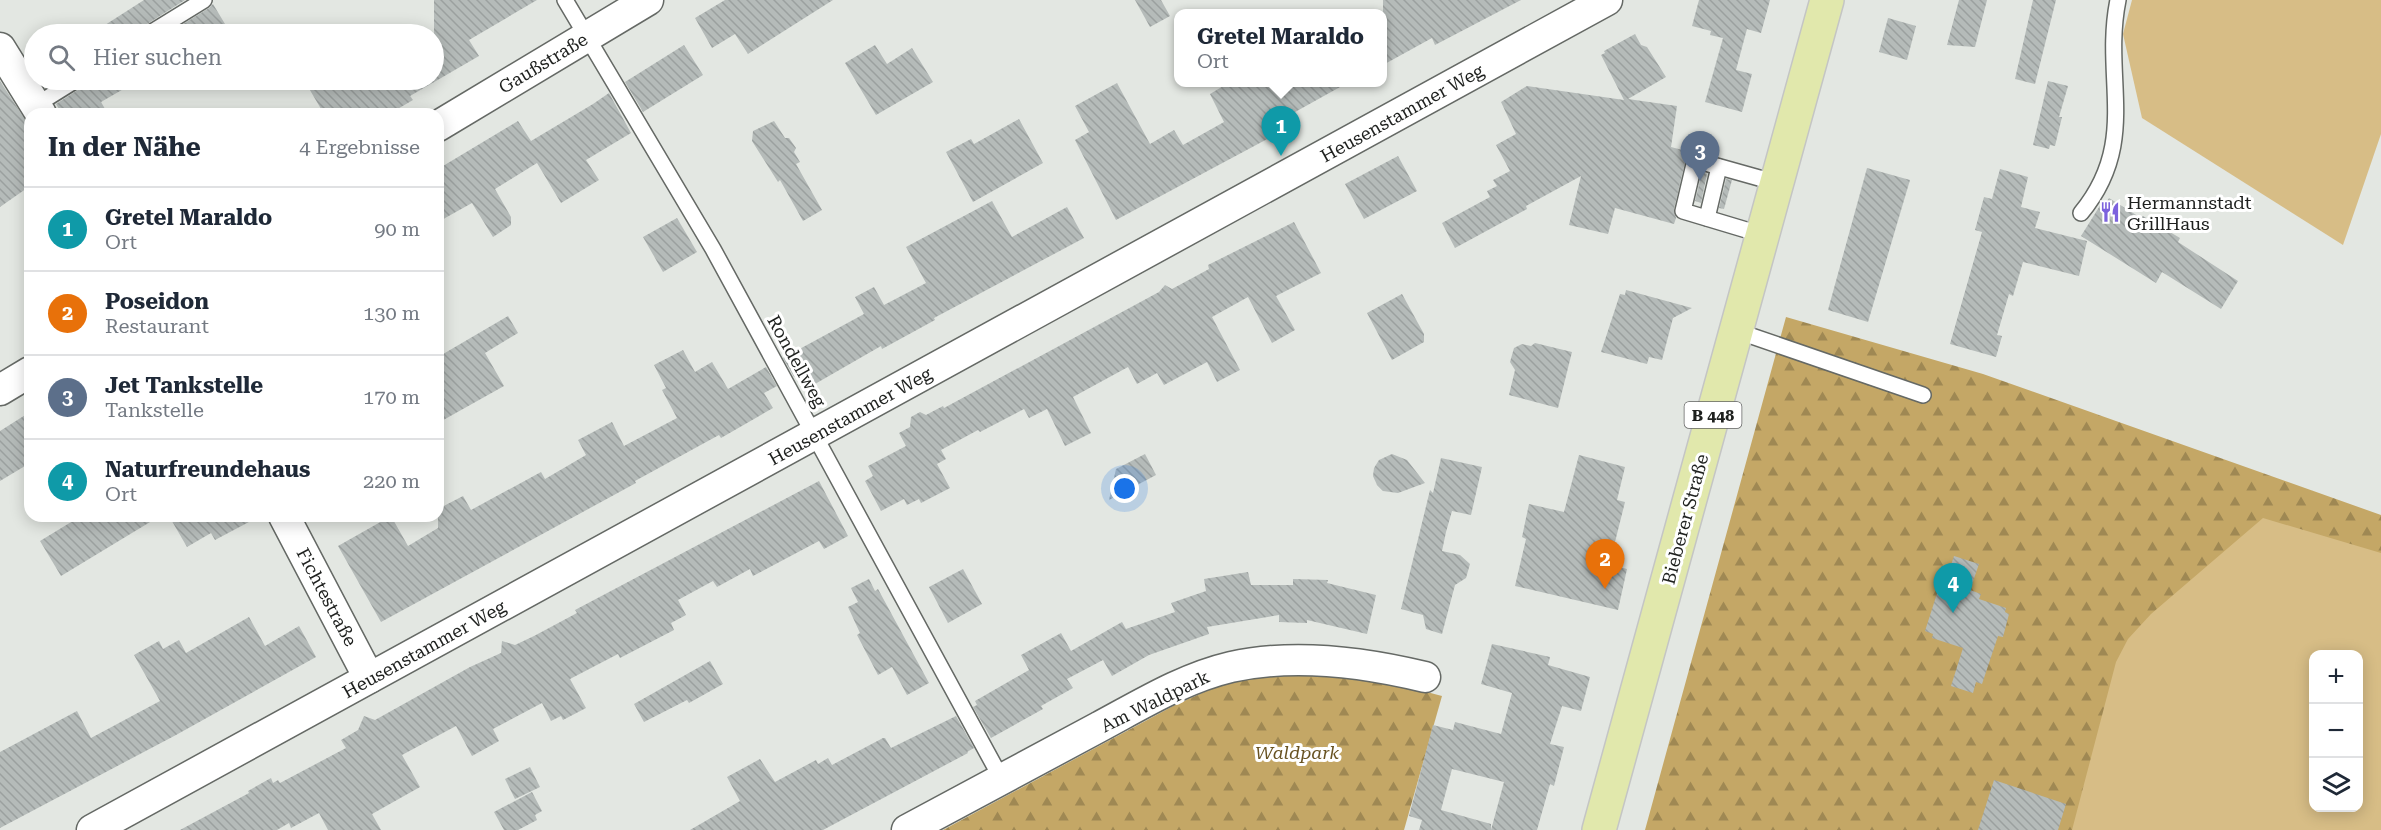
<!DOCTYPE html>
<html lang="de">
<head>
<meta charset="utf-8">
<style>
  body { margin:0; font-family:"Roboto Serif",serif; background:#f6f6f7; color:#1f2937 }
  .controls { position:absolute; right:18px; bottom:18px; display:grid; overflow:hidden; border-radius:12px; box-shadow:0 3px 15px #0003 }
  .controls button { width:54px; height:54px; display:grid; place-items:center; padding:0; border:0; border-bottom:2px solid #e0e1e3; background:#fff; color:#1f2937; font:30px sans-serif }
  .you { position:absolute; left:1125px; top:489px; width:21px; height:21px; margin:-15px; border:4px solid #fff; border-radius:50%; background:#1a73e8; box-shadow:0 0 0 9px #1a73e833 }
  .badge { display:grid; place-items:center; width:39px; height:39px; border-radius:50%; background:#0f766e; color:#fff; font-size:20px; font-weight:700 }
  .pin { position:absolute; translate:-50% -50px; filter:drop-shadow(0 2px 3px #0008) }
  .pin::after { content:''; position:absolute; top:32px; width:21px; height:18px; background:inherit; clip-path:polygon(0 0,100% 0,50% 100%) }
  .popup { position:absolute; left:1174px; top:9px; width:213px; height:78px; box-sizing:border-box; display:grid; place-content:center; border-radius:12px; background:#fff; filter:drop-shadow(0 2px 4px #0005); font-size:20px; white-space:nowrap; color:#747a83 }
  .popup b { font-size:22px; color:#1f2937 }
  .popup::after { content:''; position:absolute; left:50%; top:100%; margin-left:-12px; border:12px solid transparent; border-top-color:#fff }
  .list { margin:0; padding:0; list-style:none }
  h2 { display:flex; justify-content:space-between; align-items:center; height:78px; margin:0; padding:0 24px; font-size:26px }
  h2 small { font-size:20px; font-weight:400; color:#747a83 }
  .list li { display:grid; grid-template-columns:39px 1fr auto; gap:18px; align-items:center; box-sizing:border-box; height:84px; padding:0 24px; border-top:2px solid #e0e1e3 }
  .list b { display:block; font-size:22px; white-space:nowrap }
  .list p { margin:0; font-size:20px; white-space:nowrap; color:#747a83 }
  .list em { font-size:20px; font-style:normal; color:#747a83 }
  .icon { flex:none; width:33px; height:33px; fill:none; stroke:currentColor; stroke-width:2; stroke-linecap:round; stroke-linejoin:round }
  .map { position:relative; flex:none; width:2381px; height:830px; overflow:hidden }
  .search { position:absolute; background:#fff; box-shadow:0 3px 15px #0003; left:24px; top:24px; width:420px; height:66px; display:flex; align-items:center; gap:15px; box-sizing:border-box; padding:0 21px; border-radius:33px; color:#747a83; font-size:22px }
  .panel { position:absolute; background:#fff; box-shadow:0 3px 15px #0003; left:24px; top:108px; width:420px; height:414px; border-radius:18px }
  .map>svg:first-child { display:block }
  .forest { fill:url(#forest-firs); fill-rule:evenodd }
  .park { fill:#d7bd86; fill-rule:evenodd }
  .building { fill:url(#building-back-hatch) }
  .lines { fill:none; stroke-linecap:round; stroke-linejoin:round }
  .service-casing { stroke:#656965; stroke-width:18 }
  .minor-casing { stroke:#656965; stroke-width:33 }
  .primary-casing { stroke:#c4c5c4; stroke-width:36 }
  .service { stroke:#fff; stroke-width:15 }
  .minor { stroke:#fff; stroke-width:30 }
  .primary { stroke:#e1e8ac; stroke-width:33 }
  .labels { text-anchor:middle; dominant-baseline:central; stroke-width:6; stroke-linejoin:round; paint-order:stroke }
  .shield { fill:#fff; stroke:#626362; stroke-width:1.5 }
  .shield-label { font-size:16px; font-weight:bold; fill:#1e201e }
  .street-label { font-size:18px; fill:#1e201e; stroke:#fff }
  .poi-label { font-size:18px; fill:#1e201e; stroke:#fff; text-anchor:start }
  .park-label { font-size:18px; font-style:italic; fill:#685221; stroke:#fff }
</style>
</head>
<body>
<div class="map">
<svg width="2381" height="830" viewBox="0 0 2381 830">
  <defs>
    <pattern id="forest-firs" width="22" height="20" patternUnits="userSpaceOnUse" patternTransform="scale(1.5)"><rect width="22" height="20" fill="#c4a766"/><path d="M5 1l3.5 6h-7zM16 11l3.5 6h-7z" fill="#9f8853"/></pattern>
    <pattern id="building-back-hatch" width="6" height="6" patternUnits="userSpaceOnUse" patternTransform="scale(1.5)"><rect width="6" height="6" fill="#b5bbb9"/><path d="M-1 5l2 2M0 0l6 6M5-1l2 2" fill="none" stroke="#9ba09f"/></pattern>
  </defs>
  <rect width="100%" height="100%" fill="#e3e7e2"/>
  <g class="forest">
    <path d="M1786 317 1983 374 2381 515V830H1645ZM2314 654H2358V808H2314Z"/>
    <polygon points="1275,673 1366,676 1442,696 1404,830 943,830 1175,705 1220,685"/>
  </g>
  <g class="park">
    <polygon points="2132,0 2381,0 2381,134 2343,245 2142,118 2123,34"/>
    <path d="M2263 518 2381 553V830H2072L2116 662 2128 639 2151 614ZM2314 654H2358V808H2314Z"/>
  </g>
  <g class="building">
    <polygon points="144,0 185,0 144,26 139,34 91,34"/>
    <polygon points="434,0 537,0 469,40 479,56 410,96 413,100 389,114 324,114 304,80 434,80"/>
    <polygon points="725,0 833,0 748,54 735,34 712,48 695,18"/>
    <polygon points="1135,0 1161,0 1170,16 1150,27"/>
    <polygon points="1383,0 1521,0 1435,45 1432,38 1383,65"/>
    <polygon points="1699,0 1770,0 1761,33 1747,29 1736,70 1752,74 1742,112 1705,102 1723,38 1710,35 1711,31 1692,26"/>
    <polygon points="1959,0 1987,0 1975,47 1947,45"/>
    <polygon points="2033,0 2056,0 2035,84 2015,79"/>
    <polygon points="213,4 231,34 167,34 209,8"/>
    <polygon points="1888,18 1916,26 1907,60 1879,52"/>
    <polygon points="1635,34 1641,45 1647,47 1666,77 1628,99 1677,106 1671,147 1690,152 1686,158 1674,209 1676,218 1674,224 1615,208 1608,234 1569,225 1581,176 1526,206 1527,209 1455,248 1442,223 1490,197 1487,191 1497,186 1493,180 1510,171 1496,145 1516,134 1501,102 1527,86 1624,100 1601,55 1605,53 1604,51"/>
    <polygon points="684,45 703,75 643,112 625,82"/>
    <polygon points="875,45 887,64 912,48 933,82 876,115 845,63"/>
    <polygon points="40,80 58,80 45,88"/>
    <polygon points="86,80 139,80 101,102 108,114 62,114 56,104 81,88"/>
    <polygon points="0,81 30,127 30,186 0,207"/>
    <polygon points="2048,81 2068,86 2059,117 2062,117 2055,146 2050,145 2049,149 2033,145"/>
    <polygon points="1230,82 1349,82 1279,121 1284,130 1116,220 1075,140 1089,132 1075,106 1117,83 1150,144 1174,130 1183,145 1224,122 1210,94"/>
    <polygon points="609,93 631,133 586,160 599,180 561,203 537,163 495,189 511,217 511,225 493,237 472,203 438,222 438,169 518,121 531,141 593,104"/>
    <polygon points="1019,119 1043,163 973,202 946,152 971,139 974,144"/>
    <polygon points="774,121 785,138 789,138 796,148 794,152 800,162 796,164 822,210 803,221 780,180 778,182 752,141 753,131"/>
    <polygon points="1398,156 1417,191 1364,219 1345,184"/>
    <polygon points="1867,168 1910,180 1868,322 1828,310"/>
    <polygon points="2000,169 2028,177 2021,207 2040,212 2035,228 2087,241 2079,276 2023,262 2013,296 2009,294 1997,335 2002,336 1996,357 1950,344 1982,232 1975,230 1984,197 1992,199"/>
    <polygon points="1702,172 1707,174 1701,203 1695,201"/>
    <polygon points="1726,179 1732,180 1724,209 1719,208"/>
    <polygon points="2109,198 2141,218 2143,216 2180,238 2178,242 2238,281 2221,309 2162,272 2156,283 2081,236 2101,204 2104,206"/>
    <polygon points="992,201 1012,237 1067,207 1084,238 934,318 935,320 882,349 881,346 815,384 807,369 794,377 783,358 864,314 855,297 874,287 884,305 926,283 906,247"/>
    <polygon points="677,218 697,252 663,272 643,237"/>
    <polygon points="1294,222 1321,273 1276,296 1295,330 1272,343 1248,297 1212,317 1240,370 1217,382 1207,362 1164,385 1157,373 1137,384 1128,367 1073,397 1091,433 1065,446 1047,409 1029,418 1024,409 980,432 978,430 941,450 946,459 937,464 950,488 921,503 919,499 907,505 904,499 881,511 865,481 873,476 868,466 906,446 899,433 910,427 911,417 920,412 926,415 943,406 944,408 1159,292 1165,285 1172,289 1209,269 1208,265"/>
    <polygon points="1626,290 1692,308 1673,318 1662,360 1649,357 1647,364 1601,352 1620,294 1625,295"/>
    <polygon points="1402,294 1424,334 1424,342 1392,360 1367,313"/>
    <polygon points="508,316 518,333 485,353 504,386 438,423 438,357"/>
    <polygon points="1535,343 1572,352 1558,408 1509,395 1515,370 1510,362 1514,348 1522,344 1531,346"/>
    <polygon points="683,350 695,372 712,362 728,389 766,367 777,386 764,393 773,408 721,438 719,435 635,481 636,483 381,622 338,546 391,516 408,546 438,528 438,509 463,496 471,510 541,472 545,479 586,455 578,440 612,422 624,446 677,418 662,390 666,388 654,365"/>
    <polygon points="30,412 30,463 0,481 0,431"/>
    <polygon points="1145,454 1156,475 1109,500 1116,469"/>
    <polygon points="1392,454 1407,460 1425,483 1398,493 1383,491 1377,485 1373,476 1374,468 1379,460"/>
    <polygon points="1579,455 1625,467 1617,500 1625,502 1611,558 1617,560 1616,566 1627,569 1618,610 1515,586 1526,539 1522,537 1529,504 1564,512"/>
    <polygon points="1441,458 1482,467 1471,515 1452,511 1446,532 1442,551 1460,555 1470,564 1466,578 1455,585 1442,634 1426,629 1423,615 1401,609 1430,490 1433,493"/>
    <polygon points="819,481 848,536 824,549 819,541 753,576 750,569 717,587 713,581 678,600 686,615 671,623 674,630 620,658 618,654 570,679 586,708 563,720 561,716 551,721 542,703 493,729 499,741 472,756 456,726 402,755 420,787 372,814 381,830 328,830 319,813 291,828 289,823 277,830 180,830 249,793 248,791 271,778 273,783 278,780 280,783 346,748 341,740 358,730 364,716 375,720 470,667 501,653 502,641 515,645 534,636 577,613 575,610"/>
    <polygon points="81,516 160,516 61,576 40,541"/>
    <polygon points="169,516 260,516 215,540 211,533 187,547"/>
    <polygon points="1954,556 1979,564 1970,590 1981,594 1979,599 2006,608 2005,612 2009,614 2003,637 1998,636 1982,684 1976,682 1973,693 1951,686 1963,648 1932,638 1933,634 1925,631 1941,581 1945,583"/>
    <polygon points="963,569 982,604 948,623 929,587"/>
    <polygon points="1248,572 1251,585 1293,585 1293,579 1328,580 1327,583 1376,595 1367,634 1307,620 1307,623 1279,622 1279,615 1207,627 1209,634 1149,655 1112,676 1103,660 1067,679 1073,688 1041,706 1043,709 991,738 973,707 977,705 975,701 1029,670 1021,655 1061,633 1071,651 1122,622 1126,629 1175,612 1171,603 1206,591 1204,579"/>
    <polygon points="869,579 875,591 878,589 929,683 907,695 892,667 878,675 857,635 860,633 848,607 858,602 851,588"/>
    <polygon points="249,617 265,646 299,626 316,657 176,735 0,828 0,752 77,711 91,738 160,701 134,655 159,641 163,649 179,640 186,653"/>
    <polygon points="1492,644 1550,657 1548,665 1590,677 1581,711 1562,706 1550,744 1564,747 1554,786 1550,784 1537,830 1491,830 1504,782 1452,769 1441,810 1491,824 1491,830 1419,830 1422,820 1409,816 1433,725 1453,730 1455,722 1501,734 1512,693 1481,684"/>
    <polygon points="710,661 723,684 689,703 687,700 644,722 634,704"/>
    <polygon points="956,716 974,748 967,752 968,753 823,830 690,830 740,801 727,777 760,759 775,782 816,760 818,764 828,758 832,765 883,738 885,738 891,748"/>
    <polygon points="530,767 540,787 515,799 505,779"/>
    <polygon points="1994,780 2066,804 2058,830 1978,830"/>
    <polygon points="532,792 542,811 535,815 537,820 518,830 504,830 494,812"/>
  </g>
  <g class="lines">
    <g class="service-casing">
      <g id="service">
        <polyline points="565,0 713,249 1001,778"/>
        <polyline points="149,34 204,0"/>
        <polyline points="36,105 76,80"/>
        <path d="M2081 213C2140 141 2102 79 2118 0"/>
        <polyline points="1707,218 1719,167"/>
        <polyline points="1763,235 1683,211 1695,160 1777,183"/>
        <polyline points="1737,331 1923,395"/>
      </g>
    </g>
    <g class="minor-casing">
      <g id="minor">
        <polyline points="0,48 41,114"/>
        <polyline points="438,126 648,0"/>
        <polyline points="0,390 30,372"/>
        <polyline points="284,516 369,678"/>
        <polyline points="92,830 1607,0"/>
        <path d="M907 830C971 795 1035 761 1099 727 1142 704 1184 678 1231 667 1294 653 1363 662 1425 677"/>
      </g>
    </g>
    <g class="primary-casing">
      <polyline id="primary" points="1599,830 1827,0"/>
    </g>
    <use href="#service" class="service"/>
    <use href="#minor" class="minor"/>
    <use href="#primary" class="primary"/>
  </g>
  <defs>
    <g id="restaurant-bare" transform="scale(1.62)"><path d="M-5-6h1v4h1v-4h1v4h1v-4h1v5L-1.5 .5V6h-2V.5L-5-1ZM5-6V6H3V1.5H1.5Q1.5-4 5-6Z" fill="#7c62dd" stroke="#fff" stroke-width="2.5" paint-order="stroke"/></g>
  </defs>
  <g fill-rule="evenodd">
    <use href="#restaurant-bare" x="2110" y="212"/>
  </g>
  <g class="labels">
    <rect class="shield" x="1684.5" y="402" width="57" height="26" rx="4.5"/>
    <g class="shield-label">
      <text x="1713" y="415">B 448</text>
    </g>
    <g class="street-label">
      <text transform="translate(543 63) rotate(-31)">Gaußstraße</text>
      <text transform="translate(1402 113) rotate(-29)">Heusenstammer Weg</text>
      <text transform="translate(797 361) rotate(61)">Rondellweg</text>
      <text transform="translate(850 416) rotate(-29)">Heusenstammer Weg</text>
      <text transform="translate(1685 519) rotate(-75)">Bieberer Straße</text>
      <text transform="translate(327 597) rotate(62)">Fichtestraße</text>
      <text transform="translate(424 649) rotate(-29)">Heusenstammer Weg</text>
      <text transform="translate(1155 701) rotate(-26)">Am Waldpark</text>
    </g>
    <g class="poi-label">
      <text x="2127" y="202">Hermannstadt<tspan x="2127" dy="21">GrillHaus</tspan></text>
    </g>
    <g class="park-label">
      <text x="1297" y="752">Waldpark</text>
    </g>
  </g>
</svg>
<div class="controls">
<button>+</button>
<button>−</button>
<button><svg class="icon" aria-label="layers" viewBox="0 0 24 24"><path d="M12 4l9 5-9 5-9-5zM3 14l9 5 9-5"/></svg></button>
</div>
<div class="you"></div>
<div class="pin badge" style="left:1281px;top:156px;background:#0f9aa8">1</div>
<div class="popup"><b>Gretel Maraldo</b>Ort</div>
<div class="pin badge" style="left:1605px;top:589px;background:#e8710a">2</div>
<div class="pin badge" style="left:1700px;top:181px;background:#5c6f8a">3</div>
<div class="pin badge" style="left:1953px;top:613px;background:#0f9aa8">4</div>
<div class="search"><svg class="icon" aria-label="search" viewBox="0 0 24 24"><circle cx="10" cy="10" r="6"/><path d="M15 15l6 6"/></svg>Hier suchen</div>
<section class="panel">
<h2>In der Nähe<small>4 Ergebnisse</small></h2>
<ul class="list">
<li><span class="badge" style="background:#0f9aa8">1</span><div><b>Gretel Maraldo</b><p>Ort</p></div><em>90 m</em></li>
<li><span class="badge" style="background:#e8710a">2</span><div><b>Poseidon</b><p>Restaurant</p></div><em>130 m</em></li>
<li><span class="badge" style="background:#5c6f8a">3</span><div><b>Jet Tankstelle</b><p>Tankstelle</p></div><em>170 m</em></li>
<li><span class="badge" style="background:#0f9aa8">4</span><div><b>Naturfreundehaus</b><p>Ort</p></div><em>220 m</em></li>
</ul>
</section>
</div>
</body>
</html>
